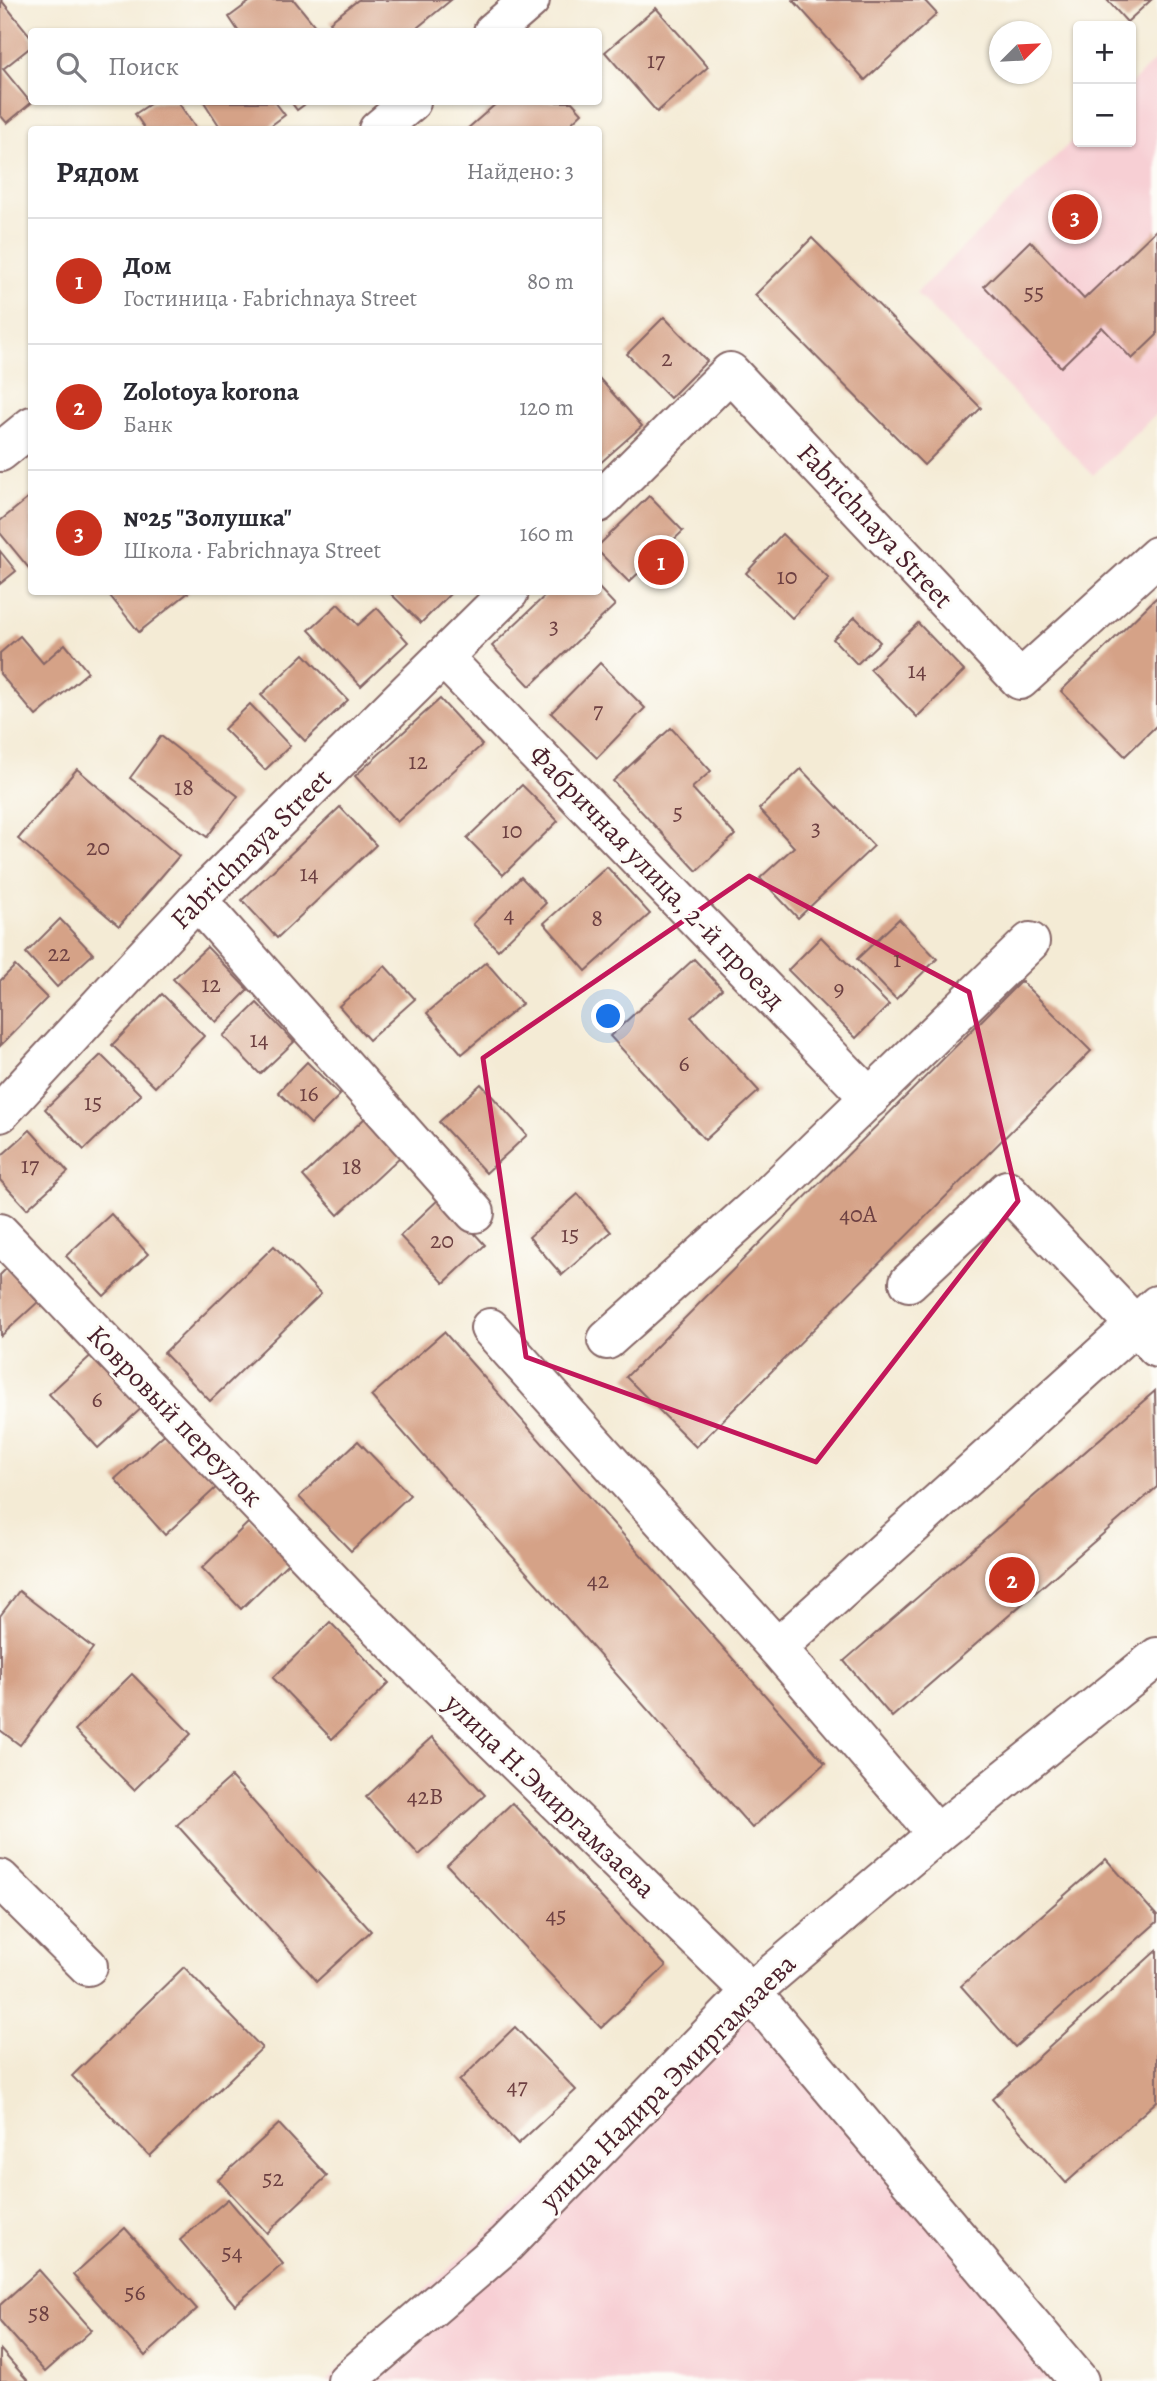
<!DOCTYPE html>
<html lang="ru">
<head>
<meta charset="utf-8">
<style>
  body { margin:0; font-family:Alegreya,serif; background:#f2f2f3; color:#2b2b33 }
  .controls { position:absolute; right:21px; top:21px; display:grid; overflow:hidden; border-radius:7px; box-shadow:0 2px 5px #0004 }
  .controls button { width:63px; height:63px; display:grid; place-items:center; padding:0; border:0; border-bottom:2px solid #e1e1e2; background:#fff; color:#2b2b33; font:35px sans-serif }
  .compass { position:absolute; left:989px; top:21px; width:63px; height:63px; border-radius:50%; background:#fff; box-shadow:0 2px 5px #0004; rotate:66deg }
  .you { position:absolute; left:609px; top:1017px; width:24px; height:24px; margin:-18px; border:5px solid #fff; border-radius:50%; background:#1a73e8; box-shadow:0 0 0 10px #1a73e833 }
  .badge { display:grid; place-items:center; width:46px; height:46px; border-radius:50%; background:#c8321e; color:#fff; font-size:23px; font-weight:700 }
  .pin { position:absolute; translate:-50% -50%; border:4px solid #fff; box-shadow:0 2px 7px #0006 }
  .list { margin:0; padding:0; list-style:none }
  h2 { display:flex; justify-content:space-between; align-items:center; height:91px; margin:0; padding:0 28px; font-size:30px }
  h2 small { font-size:23px; font-weight:400; color:#7c7c81 }
  .list li { display:grid; grid-template-columns:46px 1fr auto; gap:21px; align-items:center; box-sizing:border-box; height:126px; padding:0 28px; border-top:2px solid #e1e1e2 }
  .list b { display:block; font-size:26px; white-space:nowrap }
  .list p { margin:0; font-size:23px; white-space:nowrap; color:#7c7c81 }
  .list em { font-size:23px; font-style:normal; color:#7c7c81 }
  .icon { flex:none; width:38px; height:38px; fill:none; stroke:currentColor; stroke-width:2; stroke-linecap:round; stroke-linejoin:round }
  .map { position:relative; flex:none; width:1157px; height:2381px; overflow:hidden }
  .search { position:absolute; background:#fff; box-shadow:0 2px 5px #0004; left:28px; top:28px; width:574px; height:77px; display:flex; align-items:center; gap:18px; box-sizing:border-box; padding:0 24px; border-radius:7px; color:#7c7c81; font-size:26px }
  .panel { position:absolute; background:#fff; box-shadow:0 2px 5px #0004; left:28px; top:126px; width:574px; height:469px; border-radius:7px }
  .map>svg:first-child { display:block }
  .built { fill:#f7cfd4 }
  .building { fill:#d5a287 }
  .lines { fill:none; stroke-linecap:round; stroke-linejoin:round }
  .minor-casing { stroke:#866666; stroke-width:42 }
  .major-casing { stroke:#866666; stroke-width:42 }
  .minor { stroke:#fff; stroke-width:38 }
  .major { stroke:#fff; stroke-width:38 }
  .marked { fill:none; stroke:#c2185b; stroke-width:5; stroke-linejoin:round }
  .labels { text-anchor:middle; dominant-baseline:central; stroke-width:6; stroke-linejoin:round; paint-order:stroke }
  .number-label { font-size:24px; fill:#6d4042 }
  .street-label { font-size:28px; fill:#4a1f2b; stroke:#fdfcf7 }
</style>
</head>
<body>
<div class="map">
<svg width="1157" height="2381" viewBox="0 0 1157 2381">
  <rect width="100%" height="100%" fill="#fdfcf7"/>
  <filter id="ink" filterUnits="userSpaceOnUse"><feTurbulence type="fractalNoise" baseFrequency=".0143" numOctaves="2"/><feDisplacementMap in="SourceGraphic" scale="14" xChannelSelector="R" yChannelSelector="G"/><feConvolveMatrix kernelMatrix="1 2 1 2 8 2 1 2 1" color-interpolation-filters="sRGB"/></filter>
  <filter id="wash" filterUnits="userSpaceOnUse"><feTurbulence type="fractalNoise" baseFrequency=".00686" numOctaves="4" result="noise"/><feDisplacementMap in="SourceGraphic" scale="28" xChannelSelector="R" yChannelSelector="G"/><feGaussianBlur stdDeviation="1.57" result="paint"/><feColorMatrix in="noise" values="0 0 0 0 0 0 0 0 0 0 0 0 0 0 0 0 0 1.4 0 .05"/><feComposite in="paint" operator="in"/></filter>
  <g filter="url(#wash)">
    <rect width="100%" height="100%" fill="#f4ebd5"/>
    <g class="built">
      <polygon points="1157,58 1157,413 1093,475 916,293 1078,135 1078,142 1131,142 1131,84"/>
      <polygon points="751,1992 1078,2381 326,2381"/>
    </g>
    <g id="blocks">
      <g class="building">
        <polygon points="1,0 32,38 32,46 3,69 31,103 7,123 0,115"/>
        <polygon points="252,0 294,0 320,32 239,32 229,17"/>
        <polygon points="358,0 451,0 412,32 338,32 330,22"/>
        <polygon points="793,0 924,0 937,14 865,80"/>
        <polygon points="1107,0 1151,0 1127,22"/>
        <polygon points="656,8 708,67 657,112 605,52"/>
        <polygon points="153,102 178,102 197,130 146,130 135,114"/>
        <polygon points="204,102 275,102 285,115 265,130 222,130"/>
        <polygon points="291,102 308,102 297,110"/>
        <polygon points="498,102 572,102 582,113 564,130 466,130"/>
        <polygon points="1157,229 1157,335 1132,359 1102,327 1061,367 984,286 1030,241 1084,299"/>
        <polygon points="812,238 981,408 924,465 755,295"/>
        <polygon points="664,317 707,361 670,398 627,354"/>
        <polygon points="598,377 642,426 598,465"/>
        <polygon points="32,495 32,572 0,533 0,521"/>
        <polygon points="649,496 683,531 629,582 598,551 598,546"/>
        <polygon points="782,534 829,579 792,618 746,573"/>
        <polygon points="0,551 16,571 0,584"/>
        <polygon points="598,587 615,605 530,686 492,646 549,592 598,592"/>
        <polygon points="107,592 189,592 139,632"/>
        <polygon points="389,592 452,592 421,623"/>
        <polygon points="1157,597 1157,725 1125,756 1061,691"/>
        <polygon points="338,604 358,625 377,608 408,642 361,686 309,630"/>
        <polygon points="855,617 880,642 857,664 833,639"/>
        <polygon points="918,623 964,671 917,717 870,669"/>
        <polygon points="20,636 43,663 65,644 88,672 36,716 0,674 0,653"/>
        <polygon points="304,654 348,700 305,741 261,695"/>
        <polygon points="600,663 645,708 597,758 551,713"/>
        <polygon points="440,699 482,745 397,822 355,776"/>
        <polygon points="250,704 290,746 265,770 224,729"/>
        <polygon points="671,728 711,771 692,788 735,835 697,871 613,781"/>
        <polygon points="161,736 238,796 207,837 130,778"/>
        <polygon points="77,769 179,856 119,926 18,839"/>
        <polygon points="801,769 874,846 798,918 760,878 794,847 759,809"/>
        <polygon points="522,785 558,821 503,875 467,838"/>
        <polygon points="340,807 376,845 277,938 242,900"/>
        <polygon points="607,867 650,914 586,971 544,923"/>
        <polygon points="521,877 546,903 498,950 473,924"/>
        <polygon points="60,919 93,954 57,987 26,953"/>
        <polygon points="899,919 937,959 896,999 857,959"/>
        <polygon points="821,937 889,1005 856,1038 788,970"/>
        <polygon points="207,947 248,990 216,1022 173,979"/>
        <polygon points="694,959 722,989 691,1017 759,1091 705,1140 610,1036"/>
        <polygon points="486,962 522,1004 462,1054 427,1013"/>
        <polygon points="15,966 47,998 0,1046 0,981"/>
        <polygon points="385,966 415,999 369,1040 339,1006"/>
        <polygon points="1021,981 1091,1051 696,1447 626,1377"/>
        <polygon points="162,994 204,1036 155,1087 112,1045"/>
        <polygon points="257,1003 294,1042 260,1074 223,1036"/>
        <polygon points="101,1055 141,1095 84,1150 45,1109"/>
        <polygon points="307,1062 340,1095 311,1124 278,1092"/>
        <polygon points="481,1084 527,1135 486,1173 439,1122"/>
        <polygon points="365,1118 401,1156 338,1215 303,1176"/>
        <polygon points="30,1130 68,1172 27,1209 0,1180 0,1157"/>
        <polygon points="578,1194 611,1232 562,1275 529,1237"/>
        <polygon points="441,1197 485,1245 444,1283 400,1236"/>
        <polygon points="111,1214 148,1254 104,1296 66,1256"/>
        <polygon points="274,1246 321,1294 210,1401 164,1353"/>
        <polygon points="7,1268 38,1302 1,1336 0,1275"/>
        <polygon points="444,1332 825,1763 752,1828 371,1396"/>
        <polygon points="96,1351 145,1405 98,1448 49,1394"/>
        <polygon points="1155,1391 1157,1487 892,1717 844,1661"/>
        <polygon points="169,1430 219,1485 165,1535 115,1479"/>
        <polygon points="358,1441 410,1495 351,1551 299,1497"/>
        <polygon points="251,1520 290,1561 241,1609 202,1568"/>
        <polygon points="19,1591 93,1648 20,1745 0,1730 0,1616"/>
        <polygon points="330,1622 389,1683 332,1739 273,1678"/>
        <polygon points="132,1674 191,1734 134,1790 75,1730"/>
        <polygon points="432,1737 485,1795 419,1855 366,1797"/>
        <polygon points="231,1777 371,1931 317,1981 177,1825"/>
        <polygon points="512,1803 666,1966 601,2028 447,1865"/>
        <polygon points="1106,1859 1157,1916 1157,1922 1015,2047 961,1986"/>
        <polygon points="1157,1950 1157,2101 1066,2183 992,2099"/>
        <polygon points="184,1967 262,2048 150,2156 72,2076"/>
        <polygon points="515,2027 576,2090 518,2144 459,2081"/>
        <polygon points="279,2124 327,2176 267,2233 218,2180"/>
        <polygon points="228,2199 283,2264 235,2305 180,2240"/>
        <polygon points="125,2228 197,2309 145,2356 73,2275"/>
        <polygon points="39,2270 92,2330 45,2372 0,2321 0,2305"/>
        <polygon points="0,2349 28,2381 0,2381"/>
      </g>
    </g>
  </g>
  <g filter="url(#ink)">
    <use href="#blocks" fill-opacity="0" stroke="#866666" stroke-width="2"/>
    <g class="lines">
      <g class="minor-casing">
        <g id="minor">
          <polyline points="598,503 730,372 1020,680 1157,556"/>
          <polyline points="443,657 870,1098"/>
          <polyline points="197,900 475,1213"/>
          <polyline points="0,1113 197,900 509,592"/>
          <polyline points="0,1233 349,1599 751,1992 1079,2381"/>
          <polyline points="909,1282 1007,1190 1157,1348"/>
          <polyline points="490,1328 777,1648 937,1834"/>
          <polyline points="607,1340 769,1195 1030,942"/>
          <polyline points="777,1648 1157,1305"/>
          <polyline points="0,1879 88,1966"/>
          <polyline points="347,2381 506,2244 751,1992 937,1834 1157,1657"/>
        </g>
      </g>
      <g class="major-casing">
        <g id="major">
          <polyline points="493,32 530,0"/>
          <polyline points="378,130 411,102"/>
          <polyline points="0,452 32,426"/>
        </g>
      </g>
      <use href="#minor" class="minor"/>
      <use href="#major" class="major"/>
    </g>
  </g>
  <path class="marked" d="M749 876 969 992 1018 1201 816 1462 526 1357 483 1058Z"/>
  <g class="labels">
    <g class="number-label">
      <text x="656" y="60">17</text>
      <text x="1034" y="292">55</text>
      <text x="667" y="358">2</text>
      <text x="787" y="576">10</text>
      <text x="554" y="626">3</text>
      <text x="917" y="670">14</text>
      <text x="598" y="710">7</text>
      <text x="418" y="761">12</text>
      <text x="184" y="787">18</text>
      <text x="678" y="812">5</text>
      <text x="816" y="828">3</text>
      <text x="512" y="830">10</text>
      <text x="98" y="847">20</text>
      <text x="309" y="873">14</text>
      <text x="509" y="914">4</text>
      <text x="597" y="918">8</text>
      <text x="59" y="953">22</text>
      <text x="897" y="959">1</text>
      <text x="211" y="984">12</text>
      <text x="839" y="988">9</text>
      <text x="259" y="1039">14</text>
      <text x="684" y="1063">6</text>
      <text x="309" y="1093">16</text>
      <text x="93" y="1102">15</text>
      <text x="30" y="1165">17</text>
      <text x="352" y="1166">18</text>
      <text x="858" y="1214">40А</text>
      <text x="570" y="1234">15</text>
      <text x="442" y="1240">20</text>
      <text x="97" y="1399">6</text>
      <text x="598" y="1580">42</text>
      <text x="425" y="1796">42В</text>
      <text x="556" y="1915">45</text>
      <text x="517" y="2086">47</text>
      <text x="273" y="2178">52</text>
      <text x="232" y="2252">54</text>
      <text x="135" y="2292">56</text>
      <text x="39" y="2313">58</text>
    </g>
    <g class="street-label">
      <text transform="translate(875 526) rotate(47)">Fabrichnaya Street</text>
      <text transform="translate(251 849) rotate(-45)">Fabrichnaya Street</text>
      <text transform="translate(657 877) rotate(46)">Фабричная улица, 2-й проезд</text>
      <text transform="translate(175 1416) rotate(46)">Ковровый переулок</text>
      <text transform="translate(550 1796) rotate(44)">улица Н.Эмиргамзаева</text>
      <text transform="translate(668 2082) rotate(-45)">улица Надира Эмиргамзаева</text>
    </g>
  </g>
</svg>
<div class="controls">
<button>+</button>
<button>−</button>
</div>
<svg class="compass" viewBox="-18 -18 36 36"><path d="M0-13l5 13h-10z" fill="#e53935"/><path d="M0 13l5-13h-10z" fill="#7c7c81"/></svg>
<div class="you"></div>
<div class="pin badge" style="left:661px;top:562px">1</div>
<div class="pin badge" style="left:1012px;top:1580px">2</div>
<div class="pin badge" style="left:1075px;top:217px">3</div>
<div class="search"><svg class="icon" aria-label="search" viewBox="0 0 24 24"><circle cx="10" cy="10" r="6"/><path d="M15 15l6 6"/></svg>Поиск</div>
<section class="panel">
<h2>Рядом<small>Найдено: 3</small></h2>
<ul class="list">
<li><span class="badge">1</span><div><b>Дом</b><p>Гостиница · Fabrichnaya Street</p></div><em>80 m</em></li>
<li><span class="badge">2</span><div><b>Zolotoya korona</b><p>Банк</p></div><em>120 m</em></li>
<li><span class="badge">3</span><div><b>№25 &quot;Золушка&quot;</b><p>Школа · Fabrichnaya Street</p></div><em>160 m</em></li>
</ul>
</section>
</div>
</body>
</html>
